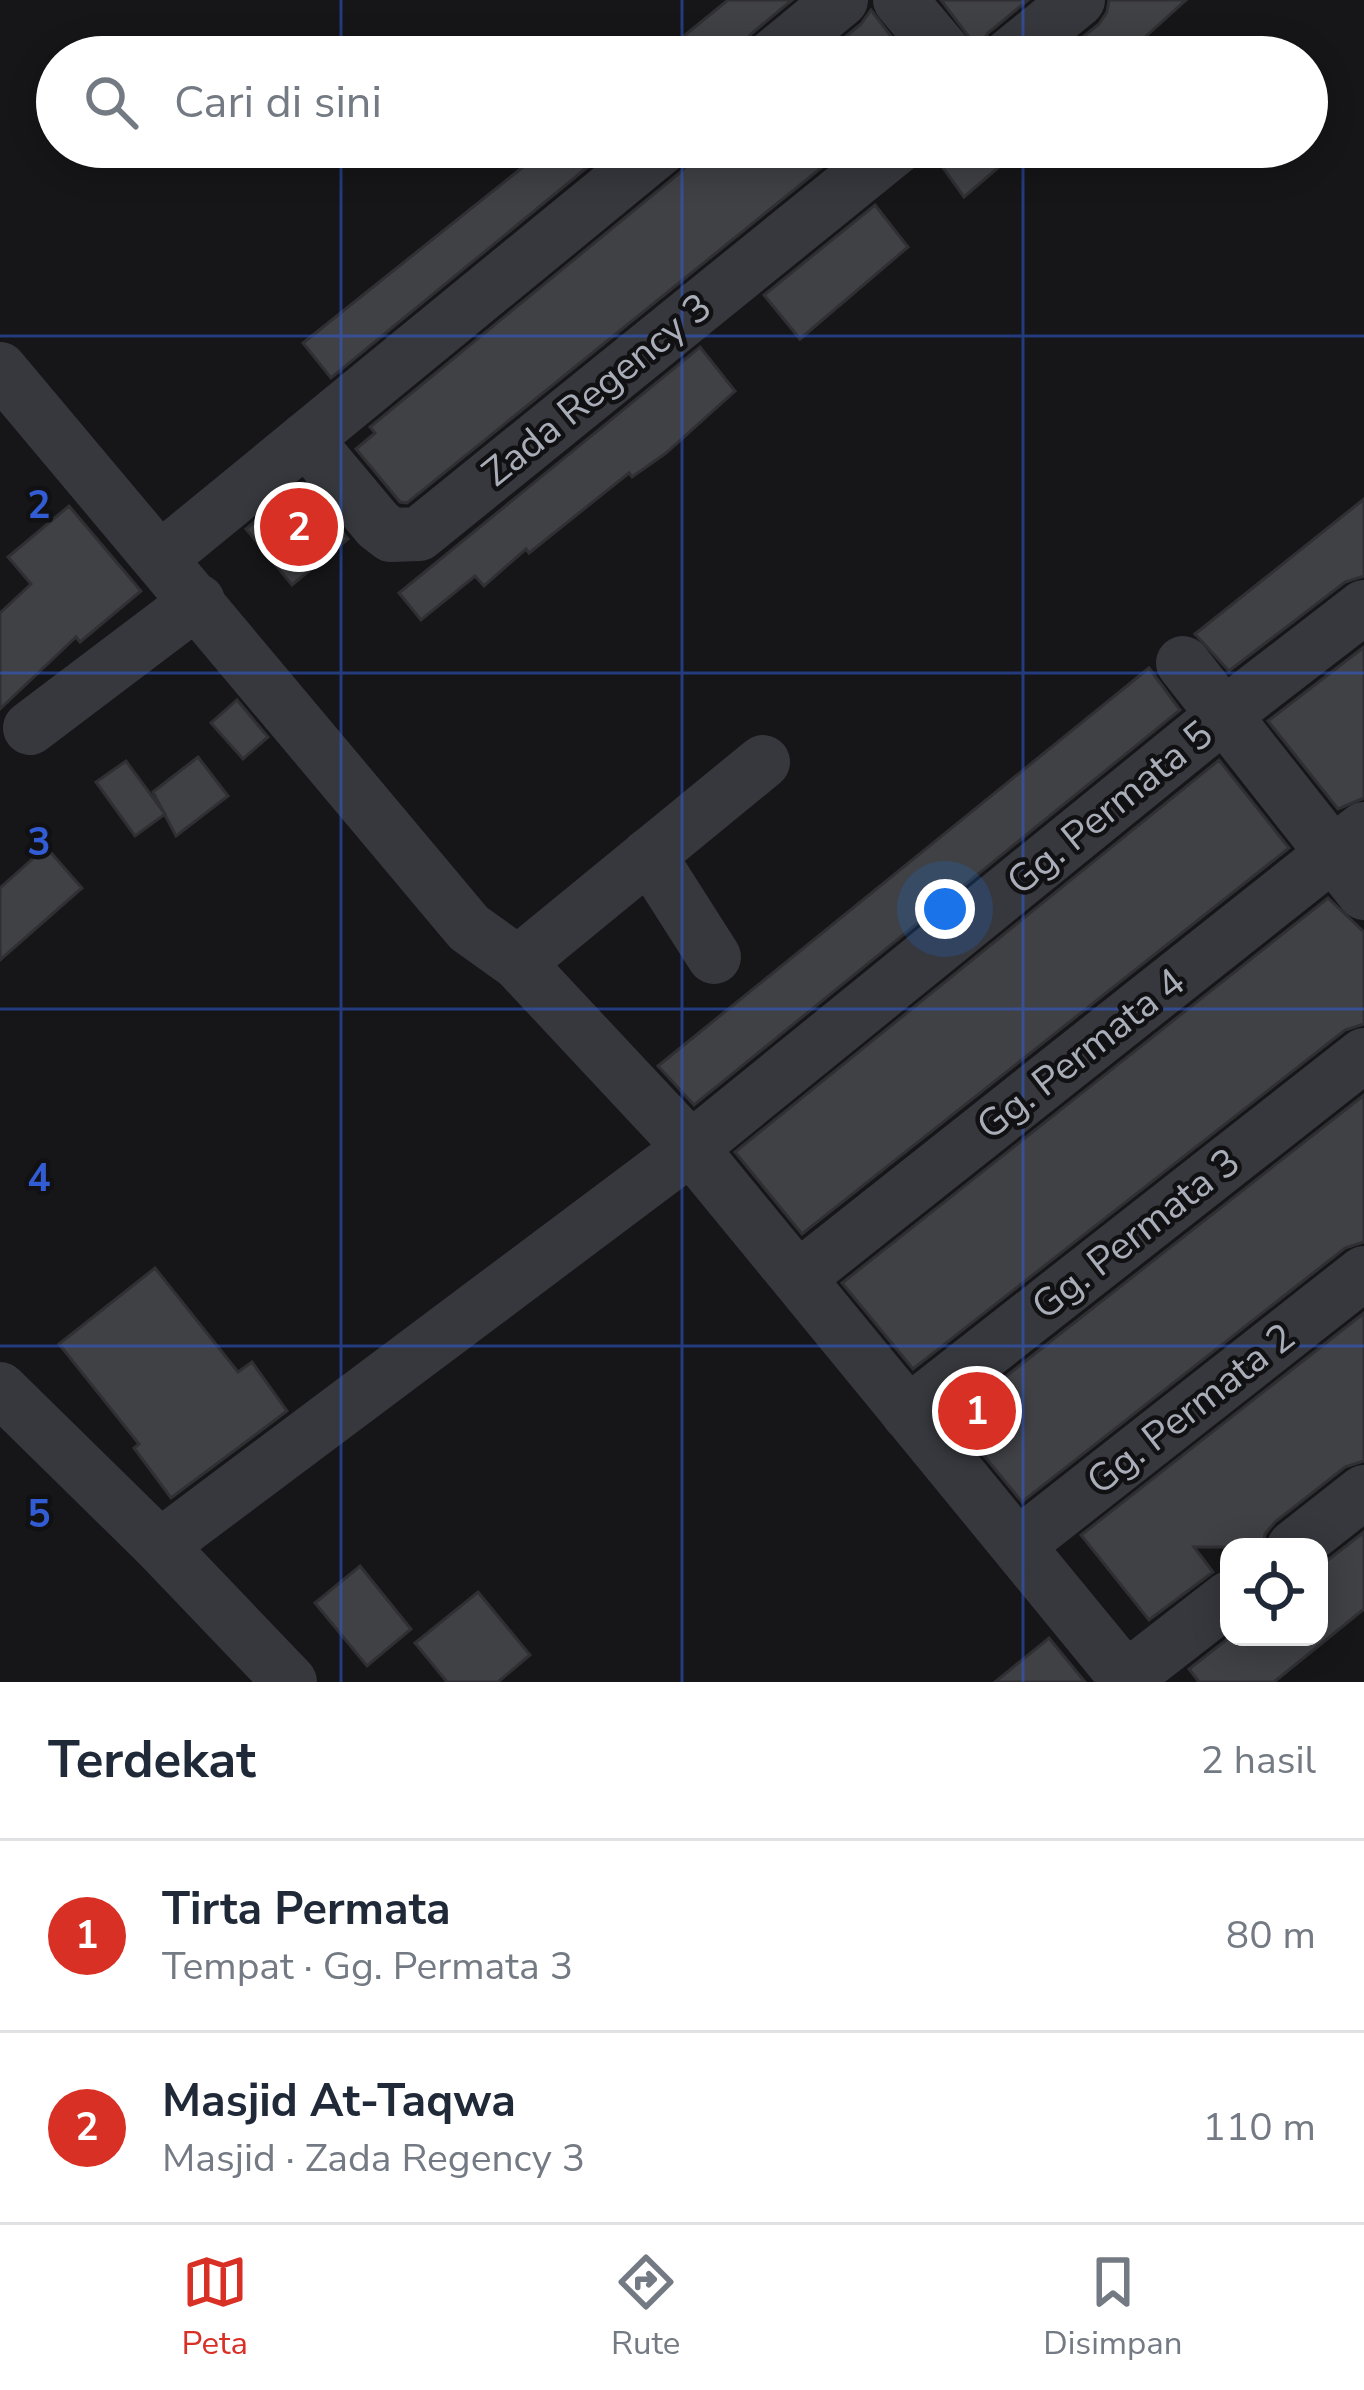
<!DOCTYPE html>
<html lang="id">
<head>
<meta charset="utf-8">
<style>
  body { margin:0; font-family:"Nunito Sans",sans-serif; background:#f2f2f3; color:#1f2937 }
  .controls { position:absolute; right:36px; bottom:36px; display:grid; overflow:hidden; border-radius:24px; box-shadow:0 6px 30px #0003 }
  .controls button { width:108px; height:108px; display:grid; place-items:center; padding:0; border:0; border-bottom:3px solid #e0e1e3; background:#fff; color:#1f2937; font:60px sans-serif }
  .you { position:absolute; left:945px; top:909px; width:42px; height:42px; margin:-30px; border:9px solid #fff; border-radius:50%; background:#1a73e8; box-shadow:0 0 0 18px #1a73e833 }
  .badge { display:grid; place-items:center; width:78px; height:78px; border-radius:50%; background:#d93025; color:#fff; font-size:39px; font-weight:700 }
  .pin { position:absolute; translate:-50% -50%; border:6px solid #fff; box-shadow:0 3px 12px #0006 }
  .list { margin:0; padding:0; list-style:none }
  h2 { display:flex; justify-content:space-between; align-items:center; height:156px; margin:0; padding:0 48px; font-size:51px }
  h2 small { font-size:39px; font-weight:400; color:#747a83 }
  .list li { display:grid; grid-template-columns:78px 1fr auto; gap:36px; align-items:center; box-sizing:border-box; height:192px; padding:0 48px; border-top:3px solid #e0e1e3 }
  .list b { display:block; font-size:45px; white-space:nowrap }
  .list p { margin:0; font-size:39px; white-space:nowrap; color:#747a83 }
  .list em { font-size:39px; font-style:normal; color:#747a83 }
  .icon { flex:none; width:66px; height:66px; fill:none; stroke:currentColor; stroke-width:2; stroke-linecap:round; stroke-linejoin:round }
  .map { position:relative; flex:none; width:1364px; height:1682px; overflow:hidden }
  .search { position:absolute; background:#fff; box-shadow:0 6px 30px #0003; left:36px; right:36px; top:36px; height:132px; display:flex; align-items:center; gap:30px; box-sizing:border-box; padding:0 42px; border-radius:66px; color:#747a83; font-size:45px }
  .sheet { height:540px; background:#fff }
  nav { display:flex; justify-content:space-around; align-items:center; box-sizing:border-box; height:168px; border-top:3px solid #e0e1e3; background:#fff; font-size:33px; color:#747a83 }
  nav a { display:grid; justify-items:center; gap:6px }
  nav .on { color:#d93025 }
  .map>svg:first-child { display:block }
  .building { fill:#404145; stroke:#303034; stroke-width:3 }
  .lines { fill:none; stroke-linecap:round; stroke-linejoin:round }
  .street { stroke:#37383d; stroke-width:54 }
  .grid { fill:none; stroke:#325cd3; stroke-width:3; stroke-opacity:0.55 }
  .labels { text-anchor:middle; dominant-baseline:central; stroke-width:9; stroke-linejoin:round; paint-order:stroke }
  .street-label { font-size:39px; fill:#a8adb8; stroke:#111113 }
  .grid-label { font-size:39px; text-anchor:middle; font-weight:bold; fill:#325cd3; stroke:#111113; stroke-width:9; stroke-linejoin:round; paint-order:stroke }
</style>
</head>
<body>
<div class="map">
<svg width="1364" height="1682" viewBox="0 0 1364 1682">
  <rect width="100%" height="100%" fill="#161618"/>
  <g class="building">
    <polygon points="728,0 792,0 751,34 743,45 741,57 658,57"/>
    <polygon points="941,0 1028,0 988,33 978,49"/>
    <polygon points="1109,0 1186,0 1123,57 1058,57 1099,24 1107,12"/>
    <polygon points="871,10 907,57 821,57 861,24"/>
    <polygon points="548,147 612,147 331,378 303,343"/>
    <polygon points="693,147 847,147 407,503 400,502 356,449 375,433 370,427 682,171 691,159"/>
    <polygon points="928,147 1022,147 964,197"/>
    <polygon points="875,205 908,247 800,339 764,295"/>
    <polygon points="700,347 735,391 666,453 632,477 629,473 529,553 526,549 484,586 475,576 421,620 399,593"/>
    <polygon points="302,483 348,539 292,585 246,529"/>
    <polygon points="1364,499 1364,576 1345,582 1229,671 1195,634"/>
    <polygon points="69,506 141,591 80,642 76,637 0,709 0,613 31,584 8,557"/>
    <polygon points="1364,647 1364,798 1338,809 1268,721"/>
    <polygon points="1149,668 1180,710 694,1105 658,1066"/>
    <polygon points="237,700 268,737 243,759 211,723"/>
    <polygon points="198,757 228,796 176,836 153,792"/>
    <polygon points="1219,760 1289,848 802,1234 735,1152"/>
    <polygon points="126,761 165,814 135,836 96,782"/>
    <polygon points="46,847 82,888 0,960 0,888"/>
    <polygon points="1328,898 1364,932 1364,1024 1345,1030 913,1369 842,1283"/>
    <polygon points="1364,1095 1364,1242 1345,1248 1022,1502 953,1418"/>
    <polygon points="155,1268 238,1372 252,1362 287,1411 171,1498 134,1448 139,1444 59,1344"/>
    <polygon points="1364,1313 1364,1461 1345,1467 1275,1522 1265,1534 1263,1547 1194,1547 1213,1572 1149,1620 1081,1535"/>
    <polygon points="1364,1532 1364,1609 1274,1682 1199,1682 1189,1669 1230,1637 1319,1637 1319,1567"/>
    <polygon points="360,1566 411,1629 367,1666 315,1603"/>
    <polygon points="478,1592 530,1655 498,1682 447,1682 415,1643"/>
    <polygon points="1049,1638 1085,1682 995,1682"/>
  </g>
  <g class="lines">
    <g class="street">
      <polyline points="900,0 948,57"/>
      <polyline points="772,57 841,0"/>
      <polyline points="1008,57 1078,0"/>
      <polyline points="0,369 469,928 518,963 691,1148 1126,1678 1229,1598"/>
      <polyline points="306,439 378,525 391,535 419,534 897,147"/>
      <polyline points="161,558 662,147"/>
      <polyline points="1183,663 1364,893"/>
      <polyline points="30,728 198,601"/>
      <polyline points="649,855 714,957"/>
      <polyline points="518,963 763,762"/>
      <polyline points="798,1278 1364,829"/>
      <polyline points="0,1389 160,1546 290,1682"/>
      <polyline points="908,1413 1364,1055"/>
      <polyline points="1018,1545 1364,1273"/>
      <polyline points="160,1546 691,1148 1224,715 1364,607"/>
      <polyline points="1294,1547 1364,1492"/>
    </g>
  </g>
  <path class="grid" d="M341 0V57M682 0V57M1023 0V57M341 147V1682M682 147V1682M1023 147V1682M0 336H1364M0 673H1364M0 1009H1364M0 1346H1364"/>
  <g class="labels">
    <g class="street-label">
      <text transform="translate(597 390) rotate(-39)">Zada Regency 3</text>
      <text transform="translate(1110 808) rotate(-39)">Gg. Permata 5</text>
      <text transform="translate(1081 1054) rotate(-38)">Gg. Permata 4</text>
      <text transform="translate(1136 1234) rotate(-38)">Gg. Permata 3</text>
      <text transform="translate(1191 1409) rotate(-38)">Gg. Permata 2</text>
    </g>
  </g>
  <g class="grid-label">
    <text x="39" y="518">2</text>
    <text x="39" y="855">3</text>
    <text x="39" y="1191">4</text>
    <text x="39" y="1527">5</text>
  </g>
</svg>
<div class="controls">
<button><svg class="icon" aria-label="locate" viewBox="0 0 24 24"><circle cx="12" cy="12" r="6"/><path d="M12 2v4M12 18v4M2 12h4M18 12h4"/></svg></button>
</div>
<div class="you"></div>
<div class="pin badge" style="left:977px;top:1411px">1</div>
<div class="pin badge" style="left:299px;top:527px">2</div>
<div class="search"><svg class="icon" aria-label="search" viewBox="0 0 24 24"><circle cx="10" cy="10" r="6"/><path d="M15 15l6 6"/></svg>Cari di sini</div>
</div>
<section class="sheet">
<h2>Terdekat<small>2 hasil</small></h2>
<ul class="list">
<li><span class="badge">1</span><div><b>Tirta Permata</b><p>Tempat · Gg. Permata 3</p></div><em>80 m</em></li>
<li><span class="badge">2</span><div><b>Masjid At-Taqwa</b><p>Masjid · Zada Regency 3</p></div><em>110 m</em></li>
</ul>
</section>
<nav>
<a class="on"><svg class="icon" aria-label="map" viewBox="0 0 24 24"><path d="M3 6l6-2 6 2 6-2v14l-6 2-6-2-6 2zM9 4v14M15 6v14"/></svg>Peta</a>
<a><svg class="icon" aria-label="directions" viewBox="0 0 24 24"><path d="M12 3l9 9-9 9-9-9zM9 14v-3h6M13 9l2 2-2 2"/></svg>Rute</a>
<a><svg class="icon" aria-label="saved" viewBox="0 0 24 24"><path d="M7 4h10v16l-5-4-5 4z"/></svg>Disimpan</a>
</nav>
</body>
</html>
